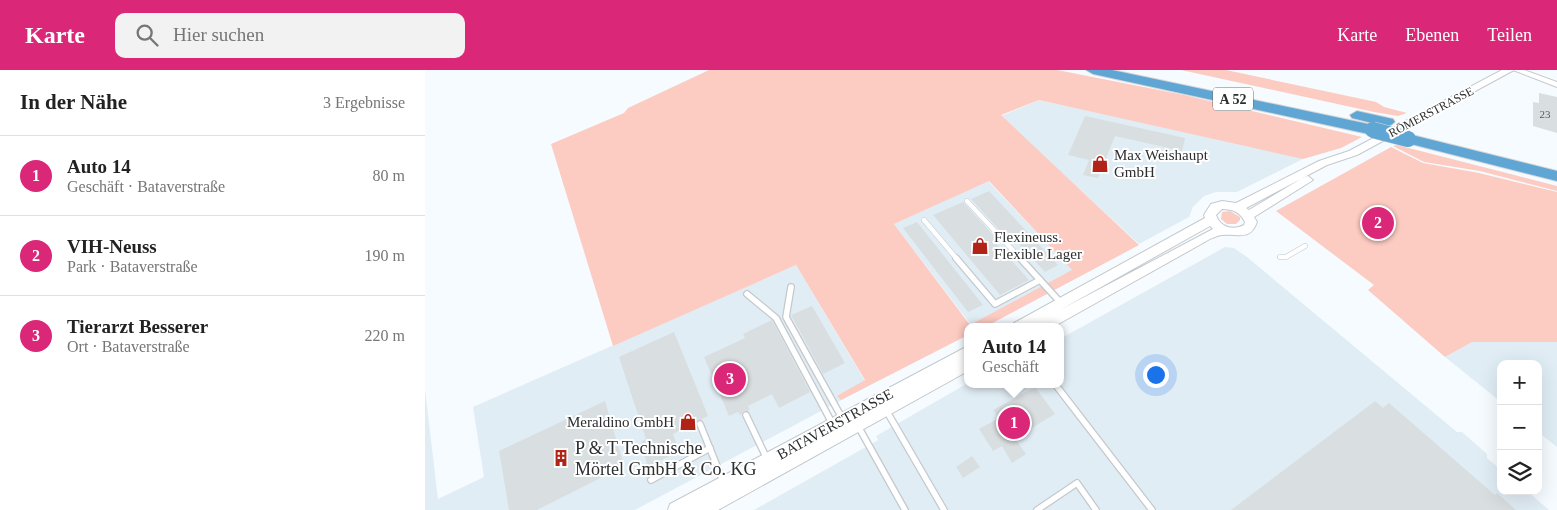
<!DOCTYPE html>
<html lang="de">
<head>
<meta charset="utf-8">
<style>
  body { margin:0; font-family:"Times New Roman",serif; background:#f2f2f2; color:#222 }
  .controls { position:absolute; right:15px; bottom:15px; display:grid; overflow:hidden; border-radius:10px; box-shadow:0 5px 20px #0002 }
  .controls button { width:45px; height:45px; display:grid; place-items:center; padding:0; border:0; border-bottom:1px solid #e0e0e0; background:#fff; color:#222; font:25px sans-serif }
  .you { position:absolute; left:730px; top:304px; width:18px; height:18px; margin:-12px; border:4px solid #fff; border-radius:50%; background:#1a73e8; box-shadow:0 0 0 8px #1a73e833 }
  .badge { display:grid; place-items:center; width:32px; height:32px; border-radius:50%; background:#db2777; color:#fff; font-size:16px; font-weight:700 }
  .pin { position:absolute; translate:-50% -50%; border:2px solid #fff; box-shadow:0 1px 5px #0006 }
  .popup { position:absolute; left:539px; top:253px; width:100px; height:65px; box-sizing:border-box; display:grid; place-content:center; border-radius:10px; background:#fff; filter:drop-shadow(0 1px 4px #0005); font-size:16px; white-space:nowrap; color:#767676 }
  .popup b { font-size:19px; color:#222 }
  .popup::after { content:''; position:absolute; left:50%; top:100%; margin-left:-10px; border:10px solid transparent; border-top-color:#fff }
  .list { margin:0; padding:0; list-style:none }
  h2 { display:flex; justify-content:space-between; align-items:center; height:65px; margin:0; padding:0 20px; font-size:21px }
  h2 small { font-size:16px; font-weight:400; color:#767676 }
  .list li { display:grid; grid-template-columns:32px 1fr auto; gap:15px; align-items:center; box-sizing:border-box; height:80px; padding:0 20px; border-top:1px solid #e0e0e0 }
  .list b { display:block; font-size:19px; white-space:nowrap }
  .list p { margin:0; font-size:16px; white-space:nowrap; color:#767676 }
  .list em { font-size:16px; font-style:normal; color:#767676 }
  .icon { flex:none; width:28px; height:28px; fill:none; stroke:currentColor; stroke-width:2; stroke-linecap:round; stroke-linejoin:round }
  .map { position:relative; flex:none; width:1132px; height:440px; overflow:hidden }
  header { display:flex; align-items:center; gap:30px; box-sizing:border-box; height:70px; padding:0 25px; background:#db2777; color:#fff }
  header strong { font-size:24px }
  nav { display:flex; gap:28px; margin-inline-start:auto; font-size:18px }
  .search { width:350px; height:45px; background:#f2f2f2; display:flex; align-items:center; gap:12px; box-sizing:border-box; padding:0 18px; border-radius:10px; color:#767676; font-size:19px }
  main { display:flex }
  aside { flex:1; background:#fff }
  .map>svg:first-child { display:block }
  .built { fill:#e1edf5 }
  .green { fill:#fccbc2; fill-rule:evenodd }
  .building { fill:#d9dee1 }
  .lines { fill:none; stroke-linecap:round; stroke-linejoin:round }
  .service-far1-casing { stroke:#c4c9cd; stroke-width:5.5 }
  .service-casing { stroke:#c4c9cd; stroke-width:8 }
  .minor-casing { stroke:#c4c9cd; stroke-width:2 }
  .tertiary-casing { stroke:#c4c9cd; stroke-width:2 }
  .motorway-casing { stroke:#d5d5d5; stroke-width:2 }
  .service-far1 { stroke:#fff; stroke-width:4.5 }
  .service { stroke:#fff; stroke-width:5.5 }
  .minor { fill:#fff; fill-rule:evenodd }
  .tertiary { fill:#fff; fill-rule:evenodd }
  .motorway { fill:#60a6d4; fill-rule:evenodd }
  .motorway-bridge-casing { stroke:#d5d5d5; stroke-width:17; stroke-linecap:butt }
  .motorway-bridge { stroke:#60a6d4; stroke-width:16 }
  .labels { text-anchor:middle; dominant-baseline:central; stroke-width:4; stroke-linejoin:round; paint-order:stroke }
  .far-number-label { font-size:11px; fill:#575a5c }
  .far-street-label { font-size:12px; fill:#2c2e2f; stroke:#fff }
  .shield { fill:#fff; stroke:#6b6d6d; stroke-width:1 }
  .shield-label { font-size:14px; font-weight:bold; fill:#2c2e2f }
  .poi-label { font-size:15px; fill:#2c2e2f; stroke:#fff; text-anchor:start }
  .street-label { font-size:15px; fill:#2c2e2f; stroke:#fff }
  .near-poi-label { font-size:18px; fill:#2c2e2f; stroke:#fff; text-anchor:start }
</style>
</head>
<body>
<header>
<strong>Karte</strong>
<div class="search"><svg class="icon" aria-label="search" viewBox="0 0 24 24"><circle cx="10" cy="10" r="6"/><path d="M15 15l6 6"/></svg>Hier suchen</div>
<nav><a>Karte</a><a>Ebenen</a><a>Teilen</a></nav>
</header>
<main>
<aside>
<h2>In der Nähe<small>3 Ergebnisse</small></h2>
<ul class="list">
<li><span class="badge">1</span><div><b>Auto 14</b><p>Geschäft · Bataverstraße</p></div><em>80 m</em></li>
<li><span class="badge">2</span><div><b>VIH-Neuss</b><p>Park · Bataverstraße</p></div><em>190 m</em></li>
<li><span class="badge">3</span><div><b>Tierarzt Besserer</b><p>Ort · Bataverstraße</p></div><em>220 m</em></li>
</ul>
</aside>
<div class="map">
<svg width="1132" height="440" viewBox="0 0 1132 440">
  <rect width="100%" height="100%" fill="#f6fbff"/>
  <g class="built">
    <polygon points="614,30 875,87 878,89 812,122 791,122 779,126 768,137 764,147 714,174 576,46"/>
    <polygon points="563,111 648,201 546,255 469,154"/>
    <polygon points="800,177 809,178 822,187 1032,362 1037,362 1062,384 1062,388 1076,400 1076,421 1102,421 1124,440 329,440 432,382 453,370 451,366 543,313 635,314 635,269"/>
    <polygon points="371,195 443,316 210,440 0,440 0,319 13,429 59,407 48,337"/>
    <polygon points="1047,272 1132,272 1132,377 1113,362 1113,294 1076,294 1076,332 1020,287"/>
  </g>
  <g class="green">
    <path d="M284 0H632L759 25 937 67 916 78 878 89 614 30 576 45 714 175 560 257H543V265L416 330 412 326 440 310 371 195 188 276 126 74 199 43 203 38ZM564 111 647 200 545 255 469 154Z"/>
    <polygon points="756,0 801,0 951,32 959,37 982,43 973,46 949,42"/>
    <polygon points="972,75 1132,116 1132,121 1055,101 999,92 968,76"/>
    <polygon points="966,77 998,93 1054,103 1132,122 1132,272 1047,272 1020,287 943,220 949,215 851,141"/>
    <polygon points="805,141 815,147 815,150 811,154 802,154 796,149 797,142"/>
  </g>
  <g class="building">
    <polygon points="1114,23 1132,27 1132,63 1108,56 1108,32 1114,33"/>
    <polygon points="660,46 760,68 757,81 690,66 673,108 658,105 664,90 643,85"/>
    <polygon points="564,121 633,195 620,202 581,160 577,163 546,129"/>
    <polygon points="538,132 571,168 569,171 604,210 575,225 508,145"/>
    <polygon points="492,152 558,235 543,242 478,158"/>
    <polygon points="387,236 420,293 398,304 366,245"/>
    <polygon points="347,250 385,322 354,338 347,324 323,336 325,340 319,341 315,345 313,342 304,346 279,287 320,268 318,264"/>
    <polygon points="249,262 283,346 248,364 254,381 223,397 216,372 221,369 194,287"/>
    <polygon points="610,317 630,344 590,368 601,384 587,393 577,376 568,381 554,359 574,348 568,340"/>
    <polygon points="180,331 199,396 112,440 84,440 74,381"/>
    <polygon points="950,331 958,338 964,333 1070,425 1072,423 1091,440 806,440"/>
    <polygon points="547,386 555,397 538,408 531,397"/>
  </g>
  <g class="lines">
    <g class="service-far1-casing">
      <g id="service-far1">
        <polyline points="542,131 596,189"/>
        <polyline points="499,150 532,189"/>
        <polyline points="855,187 861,187 880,176"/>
      </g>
    </g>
    <g class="service-casing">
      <g id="service">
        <polyline points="531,188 570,234 615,210 595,188"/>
        <polyline points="615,210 636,233"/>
        <polyline points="366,217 361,247 417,348"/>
        <polyline points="322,224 351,248 407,353"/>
        <polyline points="630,314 727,440"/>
        <polyline points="461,340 519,440"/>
        <polyline points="321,345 342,389"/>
        <polyline points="275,354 298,411"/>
        <polyline points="433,356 480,440"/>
        <polyline points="226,410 285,378"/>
        <polyline points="612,440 652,413 671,440"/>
      </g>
    </g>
    <g class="minor-casing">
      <polygon id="minor" points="1088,0 1099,0 1132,12 1132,17"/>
    </g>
    <g class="tertiary-casing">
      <g id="tertiary">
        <path d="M1077 0H1089L932 85 902 95 821 138 824 140 879 107 883 106 888 110 829 147 832 152C825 172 812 163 797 165 793 165 788 168 785 169L628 257H610L611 254 606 257H588L589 253 780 148 779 145 786 134 797 131 811 133 894 91 924 81ZM797 139C808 139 815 142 820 152L819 155C808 161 795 157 791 145ZM785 156 788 159 635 240Z"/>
        <polygon points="543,276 543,301 293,440 243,440 245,434"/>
      </g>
    </g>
    <g class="motorway-casing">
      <g id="motorway">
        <polygon points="661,0 687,0 948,55 955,60 948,65 668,4"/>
        <polygon points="932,41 968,49 970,52 963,57 927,48 925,45"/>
        <polygon points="983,64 1132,101 1132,111 978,72 975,69"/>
      </g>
    </g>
    <use href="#service-far1" class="service-far1"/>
    <use href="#service" class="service"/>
    <use href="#minor" class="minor"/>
    <use href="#tertiary" class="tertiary"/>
    <use href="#motorway" class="motorway"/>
    <g class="motorway-bridge-casing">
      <polyline id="motorway-bridge" points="948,60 983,69"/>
    </g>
    <use href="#motorway-bridge" class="motorway-bridge"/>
  </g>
  <defs>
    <g id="shop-bare" transform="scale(1.35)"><path d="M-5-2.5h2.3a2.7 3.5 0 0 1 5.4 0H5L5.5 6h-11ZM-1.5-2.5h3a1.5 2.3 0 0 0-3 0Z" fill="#b12217" stroke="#fff" stroke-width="2.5" paint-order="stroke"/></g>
    <g id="building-bare" transform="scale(1.35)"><path d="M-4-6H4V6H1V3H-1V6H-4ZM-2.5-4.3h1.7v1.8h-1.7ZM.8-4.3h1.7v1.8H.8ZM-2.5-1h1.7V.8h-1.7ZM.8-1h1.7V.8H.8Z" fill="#b12217" stroke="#fff" stroke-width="2.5" paint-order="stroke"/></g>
  </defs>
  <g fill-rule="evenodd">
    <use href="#shop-bare" x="675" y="94"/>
    <use href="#shop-bare" x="555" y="176"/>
    <use href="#shop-bare" x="263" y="352"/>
    <use href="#building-bare" x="136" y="388"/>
  </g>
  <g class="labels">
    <g class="far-number-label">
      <text x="1120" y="44">23</text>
    </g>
    <g class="far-street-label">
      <text transform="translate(1006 42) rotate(-28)">RÖMERSTRASSE</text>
    </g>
    <rect class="shield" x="788" y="17.5" width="40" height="23" rx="4"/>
    <g class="shield-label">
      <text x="808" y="29">A 52</text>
    </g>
    <g class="poi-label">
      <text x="689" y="85">Max Weishaupt<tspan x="689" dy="17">GmbH</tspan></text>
      <text x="569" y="167">Flexineuss.<tspan x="569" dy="17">Flexible Lager</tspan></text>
      <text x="249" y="352" text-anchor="end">Meraldino GmbH</text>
    </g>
    <g class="street-label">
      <text transform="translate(410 354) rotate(-29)">BATAVERSTRASSE</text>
    </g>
    <g class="near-poi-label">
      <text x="150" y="378">P &amp; T Technische<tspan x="150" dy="21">Mörtel GmbH &amp; Co. KG</tspan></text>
    </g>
  </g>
</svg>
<div class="controls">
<button>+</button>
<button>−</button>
<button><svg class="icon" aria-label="layers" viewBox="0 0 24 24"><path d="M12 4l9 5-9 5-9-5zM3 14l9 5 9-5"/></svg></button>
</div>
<div class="you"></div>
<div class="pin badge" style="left:589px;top:353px">1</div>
<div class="popup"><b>Auto 14</b>Geschäft</div>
<div class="pin badge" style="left:953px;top:153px">2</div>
<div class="pin badge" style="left:305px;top:309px">3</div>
</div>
</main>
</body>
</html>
